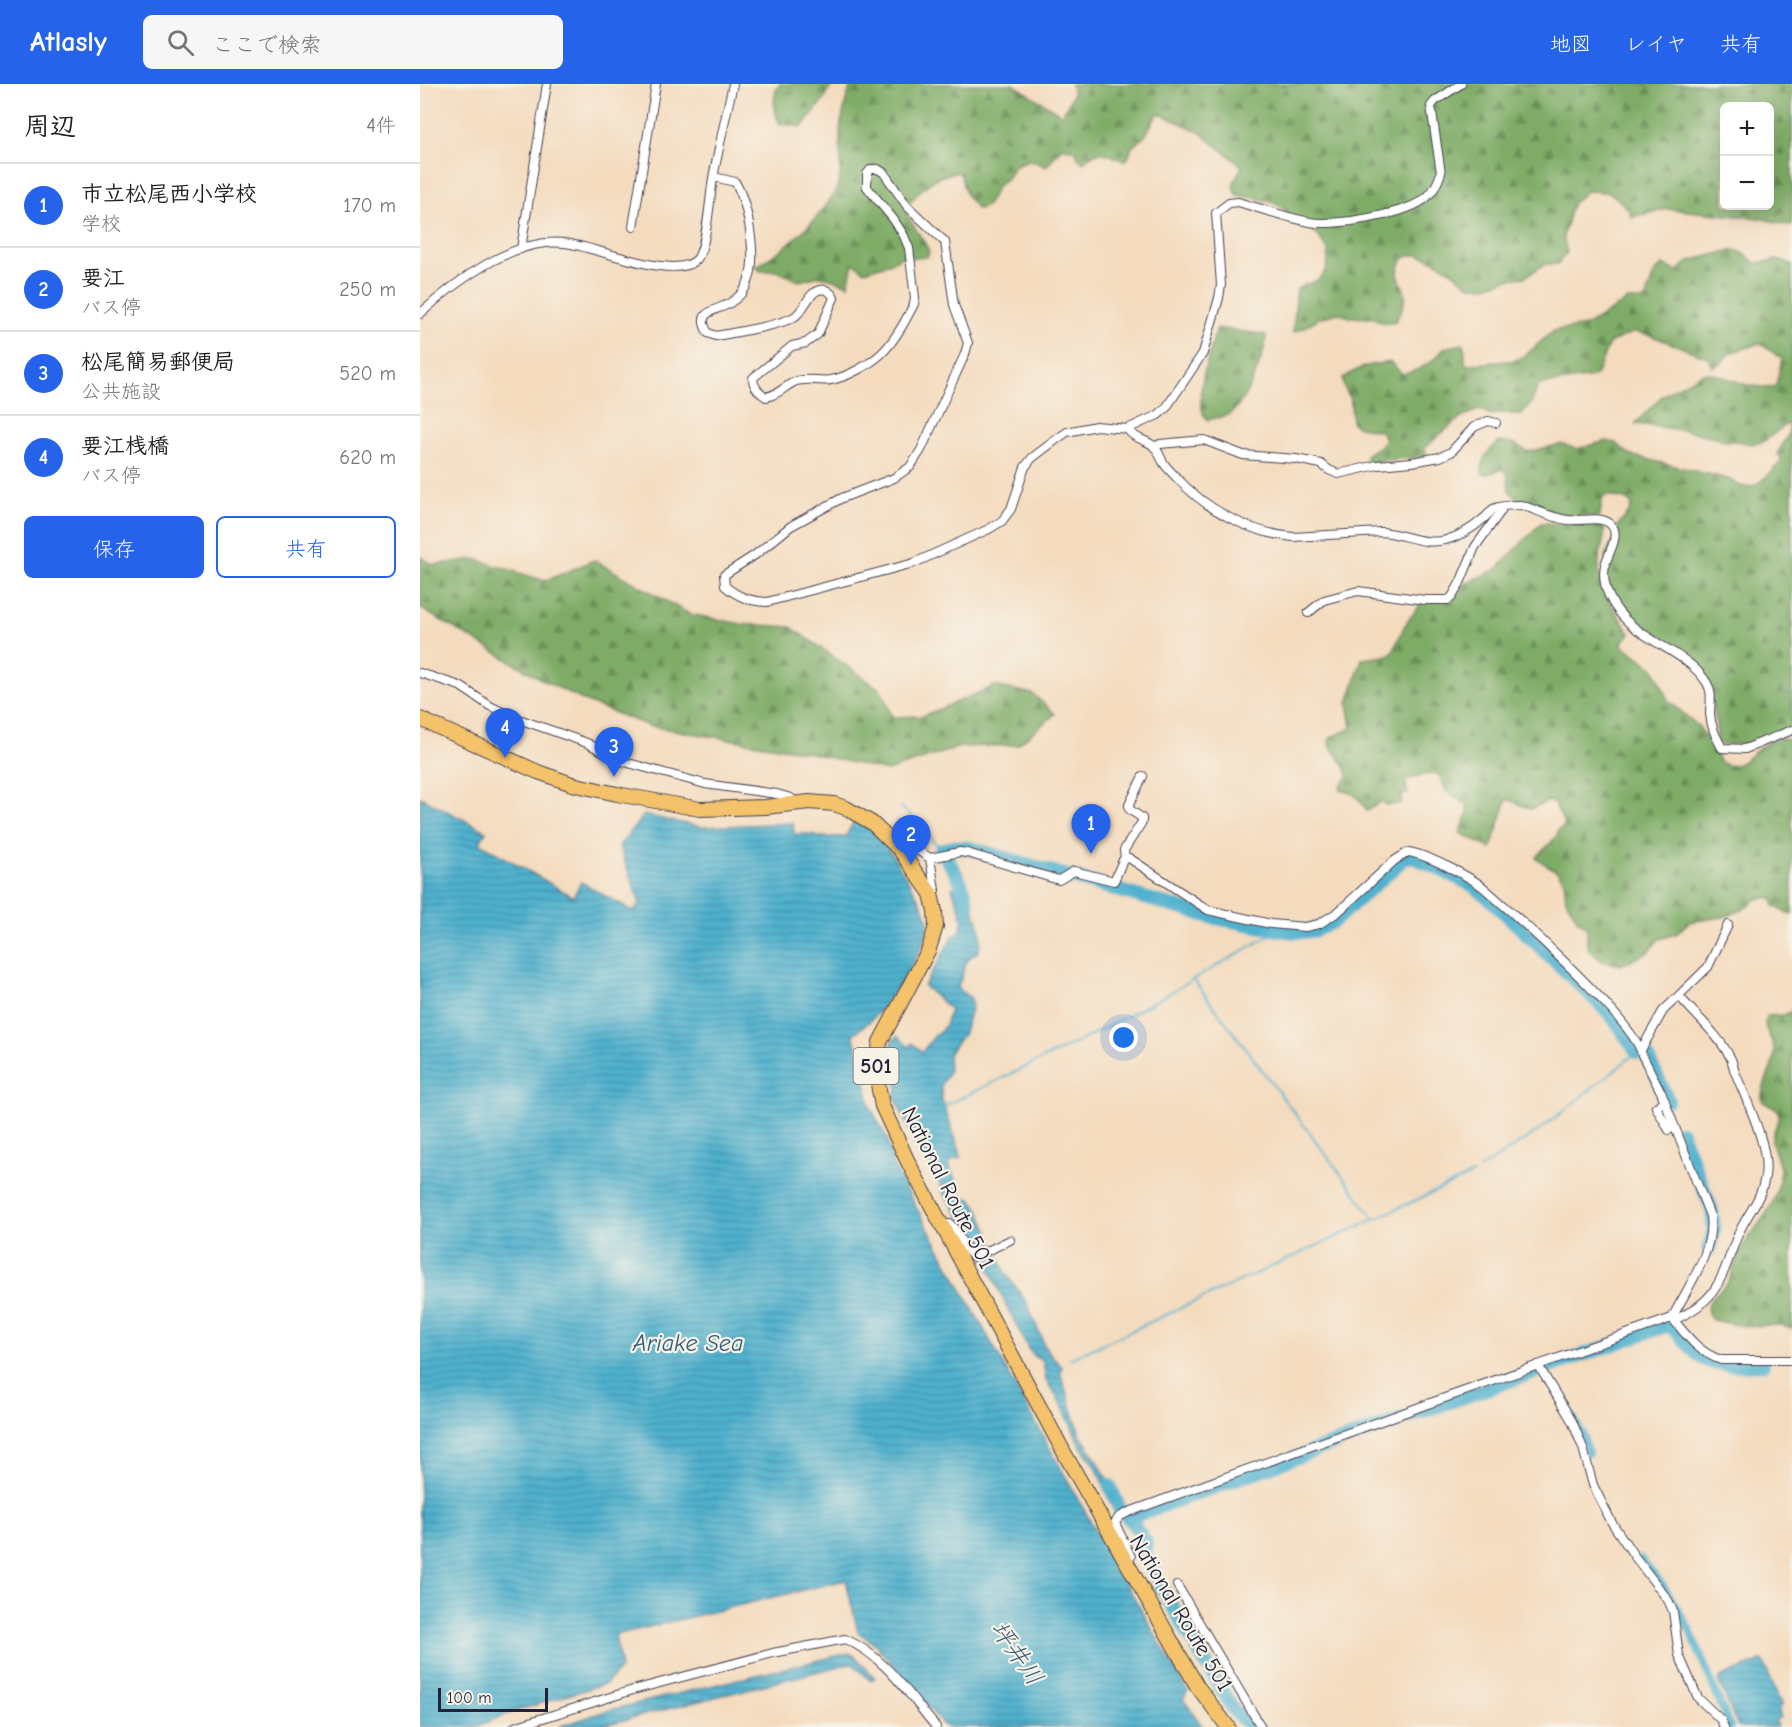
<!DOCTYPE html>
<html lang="ja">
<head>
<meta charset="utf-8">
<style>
  body { margin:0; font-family:"Comic Neue","Klee One",sans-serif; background:#f6f6f6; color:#202124 }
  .controls { position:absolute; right:18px; top:18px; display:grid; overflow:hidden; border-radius:9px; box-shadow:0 6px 24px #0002 }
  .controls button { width:54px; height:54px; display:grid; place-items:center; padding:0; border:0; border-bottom:2px solid #e0e0e0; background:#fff; color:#202124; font:30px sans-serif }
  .scale { position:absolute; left:18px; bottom:15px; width:110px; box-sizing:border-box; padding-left:6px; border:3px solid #22223b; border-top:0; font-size:16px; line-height:21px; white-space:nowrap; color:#22223b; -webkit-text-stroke:4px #f7f3e8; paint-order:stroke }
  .you { position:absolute; left:704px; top:954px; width:21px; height:21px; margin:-15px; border:4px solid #fff; border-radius:50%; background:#1a73e8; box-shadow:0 0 0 9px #1a73e833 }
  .badge { display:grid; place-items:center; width:39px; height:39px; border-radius:50%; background:#2563eb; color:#fff; font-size:20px; font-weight:700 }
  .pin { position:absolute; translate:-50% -50px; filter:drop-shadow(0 2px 3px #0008) }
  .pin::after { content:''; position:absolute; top:32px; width:21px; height:18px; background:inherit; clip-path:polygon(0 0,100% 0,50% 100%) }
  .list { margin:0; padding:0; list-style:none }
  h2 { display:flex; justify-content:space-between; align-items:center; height:78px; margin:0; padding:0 24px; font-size:26px }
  h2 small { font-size:20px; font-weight:400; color:#757577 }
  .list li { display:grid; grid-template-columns:39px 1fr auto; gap:18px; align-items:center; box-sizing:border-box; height:84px; padding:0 24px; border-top:2px solid #e0e0e0 }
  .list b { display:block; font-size:22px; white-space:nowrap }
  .list p { margin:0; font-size:20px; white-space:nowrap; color:#757577 }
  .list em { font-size:20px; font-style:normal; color:#757577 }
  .actions { display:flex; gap:12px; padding:18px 24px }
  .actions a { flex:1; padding:14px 0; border:2px solid #2563eb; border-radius:9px; text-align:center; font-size:21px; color:#2563eb }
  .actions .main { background:#2563eb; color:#fff }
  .icon { flex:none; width:33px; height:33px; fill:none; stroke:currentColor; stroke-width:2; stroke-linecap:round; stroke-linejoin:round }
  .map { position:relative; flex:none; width:1372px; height:1643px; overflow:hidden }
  header { display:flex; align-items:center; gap:36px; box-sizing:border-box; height:84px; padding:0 30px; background:#2563eb; color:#fff }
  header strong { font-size:28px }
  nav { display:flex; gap:33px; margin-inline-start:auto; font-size:21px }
  .search { width:420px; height:54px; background:#f6f6f6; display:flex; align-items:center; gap:15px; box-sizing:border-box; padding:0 21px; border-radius:9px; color:#757577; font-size:22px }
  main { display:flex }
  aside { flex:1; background:#fff }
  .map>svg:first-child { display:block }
  .forest { fill:url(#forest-firs); stroke:#506750; stroke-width:1.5; fill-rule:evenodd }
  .water { fill:url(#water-rules); stroke:#386a84; stroke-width:1.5 }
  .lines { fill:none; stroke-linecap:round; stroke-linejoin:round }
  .stream { stroke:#4fb1ce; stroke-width:2 }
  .canal { stroke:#4fb1ce; stroke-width:8 }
  .river { stroke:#4fb1ce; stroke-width:14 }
  .street-casing { stroke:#423e4f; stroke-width:10 }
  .highway-casing { stroke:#423e4f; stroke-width:16 }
  .street { stroke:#fff; stroke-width:8 }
  .highway { stroke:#f3c26a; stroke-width:14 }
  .labels { text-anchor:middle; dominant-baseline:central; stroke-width:4.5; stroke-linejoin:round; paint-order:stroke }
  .shield { fill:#f7f3e8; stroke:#62616f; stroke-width:1.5 }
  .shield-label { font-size:21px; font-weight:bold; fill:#22223b }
  .street-label { font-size:22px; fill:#22223b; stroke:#f7f3e8 }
  .water-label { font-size:24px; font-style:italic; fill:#345b76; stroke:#f7f3e8 }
</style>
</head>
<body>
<header>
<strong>Atlasly</strong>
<div class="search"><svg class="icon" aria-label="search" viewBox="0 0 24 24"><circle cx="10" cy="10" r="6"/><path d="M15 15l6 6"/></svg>ここで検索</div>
<nav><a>地図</a><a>レイヤ</a><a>共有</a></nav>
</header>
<main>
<aside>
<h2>周辺<small>4件</small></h2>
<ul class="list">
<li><span class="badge">1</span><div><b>市立松尾西小学校</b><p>学校</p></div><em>170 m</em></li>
<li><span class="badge">2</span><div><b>要江</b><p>バス停</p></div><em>250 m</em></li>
<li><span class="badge">3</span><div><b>松尾簡易郵便局</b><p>公共施設</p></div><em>520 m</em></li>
<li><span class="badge">4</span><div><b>要江桟橋</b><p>バス停</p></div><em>620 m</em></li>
</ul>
<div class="actions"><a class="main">保存</a><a>共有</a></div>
</aside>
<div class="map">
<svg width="1372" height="1643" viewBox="0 0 1372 1643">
  <defs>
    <pattern id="forest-firs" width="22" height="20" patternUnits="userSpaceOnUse" patternTransform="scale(1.5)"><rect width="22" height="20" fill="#7eac66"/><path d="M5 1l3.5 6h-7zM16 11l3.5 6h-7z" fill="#678c55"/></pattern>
    <pattern id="water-rules" width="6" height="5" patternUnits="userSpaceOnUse" patternTransform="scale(1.5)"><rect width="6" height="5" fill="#4fb1ce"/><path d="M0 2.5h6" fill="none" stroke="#4190a8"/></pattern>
  </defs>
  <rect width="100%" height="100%" fill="#f7f3e8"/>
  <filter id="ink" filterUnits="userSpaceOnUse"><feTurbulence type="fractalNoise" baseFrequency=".0167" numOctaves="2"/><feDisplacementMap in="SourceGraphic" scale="12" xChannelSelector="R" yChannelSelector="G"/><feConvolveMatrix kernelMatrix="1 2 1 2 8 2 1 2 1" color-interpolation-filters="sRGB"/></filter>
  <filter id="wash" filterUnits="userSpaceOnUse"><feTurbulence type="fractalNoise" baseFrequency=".008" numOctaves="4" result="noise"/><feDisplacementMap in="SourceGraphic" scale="24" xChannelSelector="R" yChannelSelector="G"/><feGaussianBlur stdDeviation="1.35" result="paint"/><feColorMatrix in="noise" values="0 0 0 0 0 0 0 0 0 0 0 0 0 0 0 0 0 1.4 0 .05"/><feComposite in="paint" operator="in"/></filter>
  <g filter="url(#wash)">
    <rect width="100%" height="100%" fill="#f4dbbe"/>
    <g class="forest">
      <path d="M360 0H412L403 17 382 43 360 40C354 28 351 11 360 0Z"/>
      <path d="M431 0H593L642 31 653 10 651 0H1372V142L1339 134 1247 125 1211 133 1210 127C1189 108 1198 108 1166 107L1152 120 1143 152 1147 169 1137 180H1125L1105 193 1088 195 1066 202H1049C1036 190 989 151 979 183 975 196 987 203 985 215 984 222 979 230 976 237L964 239 954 234 930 233 918 229 899 234 884 244 873 248 877 205C883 200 889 200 896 197 909 190 908 178 908 165 902 161 902 155 897 150 890 141 881 144 872 139 865 135 868 128 862 124 853 116 829 113 817 112 809 101 817 93 822 82L778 47 738 29 725 52 712 63 708 74 704 77C682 68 682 63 663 78L658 73 656 67 642 63 626 83C615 77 605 74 594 83 591 86 590 92 586 95 585 96 579 101 578 101 571 111 571 124 557 125L546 111 540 89C518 87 497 108 484 126L507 163 509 168 507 173 495 174 483 172C477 178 455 183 445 187L433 179 428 201 411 194 399 192 379 197 357 187H340L336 182C363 168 411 127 419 97 423 80 419 63 420 46 422 30 427 15 431 0ZM1304 22H1350V122H1304Z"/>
      <path d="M1308 167H1319L1336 179 1357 176 1372 180V644L1324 660 1300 661 1297 656 1296 638 1287 594 1272 575 1207 528 1187 504 1185 470 1197 451V442L1209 429 1212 420 1205 415 1187 411 1182 415 1180 431 1178 433 1132 430 1111 417H1100L1089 407 1088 391 1083 385 1064 391 1062 389C1061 375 1068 367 1079 358L1093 359 1108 368 1142 360 1156 365 1186 357 1196 359 1209 370 1214 372 1311 396C1332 414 1345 393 1361 378V373L1357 370 1368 351 1370 340 1365 341 1343 358 1330 360 1318 357H1306L1270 347 1215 340 1243 311 1283 289H1292L1327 301 1349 304 1356 302 1362 275 1340 259 1308 270 1302 279 1292 283 1287 273 1232 252 1214 248 1189 259 1177 289 1173 293 1118 301 1112 318 1102 331 1084 329 1069 331 1063 326C1042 327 1021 351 1005 364L1007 373 962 376 947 380 946 371 963 360 965 355 961 347 939 343 932 339 931 316 923 301V295C937 283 953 280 970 278L982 290C997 288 1016 277 1024 264L1043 260C1047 267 1043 274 1046 281L1096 276 1107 270 1133 247 1166 242 1208 216H1225L1234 190 1242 181 1257 187 1270 177Z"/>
      <path d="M797 244 846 251C846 270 826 317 811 329 805 333 796 334 788 336 770 321 791 264 797 244Z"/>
      <path d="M1121 439 1179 441 1184 444C1186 455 1180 465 1179 476 1177 505 1195 526 1210 549L1201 560 1234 584 1248 616 1279 643 1297 671 1298 676C1326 699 1339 642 1372 657V831L1354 822V816L1349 813 1337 815 1322 826 1304 833 1269 838 1256 850 1239 855 1227 869 1201 881 1182 877 1169 866 1167 860V843L1157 835 1146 815 1144 797 1138 788 1116 774 1137 752 1138 746 1145 742 1135 720 1129 717 1111 725 1087 715 1071 765 1040 749 1048 729 1047 720 1027 708 1020 693 1016 689 997 692 985 697 988 709 982 712V720L967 721 962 717 947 727C940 716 935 707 921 707L920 702 928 693C926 677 916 674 909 659L911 653 932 644 928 619 942 575C979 571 969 573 984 543 989 535 996 527 1001 518L1035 514 1045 500 1077 485Z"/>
      <polygon points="0,473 13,481 55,475 125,497 174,476 269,530 321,540 371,543 461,606 472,633 503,632 575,602 613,610 635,630 597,661 540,663 467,687 387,668 229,642 169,619 121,595 0,524"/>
      <path d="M1372 927V1244L1358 1241 1323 1242 1292 1236C1276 1213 1305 1211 1311 1192 1313 1186 1314 1180 1317 1174 1325 1155 1342 1139 1352 1120 1357 1110 1362 1092 1359 1080 1358 1073 1353 1066 1352 1058 1350 1049 1359 1041 1359 1032L1357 1026 1342 1017C1340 999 1357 983 1354 964 1352 952 1341 945 1347 932L1364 931Z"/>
    </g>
    <g class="water">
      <path d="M0 713 66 747 60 759 153 813 161 798 214 828 220 819 199 762 224 731 281 743 373 739 374 750H393L397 753H425L434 738C453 741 467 762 476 777 484 791 507 824 508 838 511 861 468 919 451 936 446 941 439 946 433 950L443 986 450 1022 467 1054 474 1083 678 1451 768 1607 763 1615 783 1643H525L456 1561 438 1548 426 1496 195 1551 201 1584 187 1599 93 1628 56 1643H0Z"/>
      <path d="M535 803 541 808 545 806C553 824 568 851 557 869 541 875 546 889 538 901L539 906 551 914 552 923 543 951 528 970 529 987 521 1002 522 1016 541 1071 540 1074 531 1076 529 1081 542 1112 551 1115 560 1127 585 1188 607 1219 626 1265 642 1283 640 1288 660 1350 679 1379 698 1417 696 1418 686 1406 676 1383 660 1361 641 1319 626 1296 623 1276 615 1273 609 1266 582 1213 550 1142 541 1135 524 1110 512 1082 500 1070 474 1011 478 1005 475 992H472V977L475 973 471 958 477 952 489 963 492 959 502 968 517 949 518 950 525 942 530 925 504 902 533 852 539 850C548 834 536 819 532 804Z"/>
      <polygon points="428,1569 435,1572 455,1594 451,1597 432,1579 176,1643 138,1643 186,1627"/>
      <polygon points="1341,1577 1343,1577 1362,1622 1358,1624 1361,1633 1355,1636 1357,1643 1318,1643 1299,1598 1301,1593"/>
    </g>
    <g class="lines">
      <g class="stream">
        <polyline points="481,723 498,739 521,766"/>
        <polyline points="773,895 954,1134"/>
        <polyline points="522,1023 668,953 748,910 859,846"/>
        <polyline points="1060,1085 1121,1045 1217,968"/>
        <polyline points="650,1275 1053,1090"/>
      </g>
      <g class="canal">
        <polyline points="1138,1308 1162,1349 1168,1369"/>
        <polyline points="1221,1476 1244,1503 1269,1544 1310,1643"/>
      </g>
      <g class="river">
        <path d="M548 824C546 802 533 784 521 766L534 763 550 764 791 833 865 847 881 848 896 846 914 837 985 774 994 773 1054 802 1069 814 1191 931 1217 968"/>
        <polyline points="1227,972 1248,1016"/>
        <polyline points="1261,1048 1292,1126 1294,1147 1289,1165"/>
        <polyline points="690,1402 701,1428 709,1434 726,1458 725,1469 740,1501 814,1627 832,1643"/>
        <path d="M709 1434 965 1341 1248 1241C1260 1248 1268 1262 1278 1271 1295 1285 1323 1280 1343 1280"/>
      </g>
    </g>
  </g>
  <g filter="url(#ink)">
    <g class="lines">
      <g class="street-casing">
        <g id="street">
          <path d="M294 93 315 98C328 119 338 174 328 198 325 207 318 214 310 219 295 228 275 226 288 249L296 252C316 248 359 242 374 233 385 226 388 209 399 206 407 204 411 208 414 214L398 250 386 259 372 262 333 294C333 303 339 308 346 313 358 311 364 303 374 298 386 293 399 298 411 296 427 293 449 281 461 270 474 258 486 236 494 220L495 214 489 164 484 152 474 136 447 103V90L451 85H458L464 89 487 122 525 158 534 221 548 259 545 270 501 366 490 383 474 394 422 414 371 442 335 471 304 491 305 502C318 513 329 517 347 518L494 479 569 445 582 437 591 425 605 383 612 374 637 355 647 348 676 342 707 345 738 331 746 324 783 269 799 214 801 201 796 129 809 119 818 118C842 125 866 133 890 138 914 143 989 130 1007 113 1014 107 1018 98 1021 89L1011 22 1015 17 1041 0"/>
          <polyline points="213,143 236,0"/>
          <polyline points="101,165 127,0"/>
          <path d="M0 230C36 197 93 154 144 159 172 161 257 199 277 175 287 162 290 112 293 94 299 63 306 31 313 0"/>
          <path d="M707 345C714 355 725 355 734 362 738 366 740 373 743 378 746 383 751 388 755 392 785 425 829 449 873 453L961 448C983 449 1003 462 1026 456 1040 452 1052 445 1063 435 1066 433 1070 428 1073 425 1079 422 1093 421 1101 421 1117 426 1132 434 1148 436 1161 438 1183 430 1192 442 1200 452 1188 470 1185 481 1183 491 1185 503 1189 512 1210 558 1264 562 1287 599 1293 609 1290 619 1290 630 1291 643 1296 653 1302 664L1325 665 1372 646"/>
          <polyline points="734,363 740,360 784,356 823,371 876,375 901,380 909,386 918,390 957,381 992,378 1020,373 1031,368 1054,343 1068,337 1076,339"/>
          <polyline points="888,529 904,516 938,507 1005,516 1028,516 1032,513 1040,499 1055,463 1081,427 1079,425"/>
          <polyline points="0,589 40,602 70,622 93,633 167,659 201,677 285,700 357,710 371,714 375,719"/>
          <path d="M468 754H478L510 774 540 768 547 769 639 796 654 787 694 797 703 776 709 774 788 826 851 840 885 843 899 840 918 828 974 777 988 768C1005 770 1051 793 1064 804 1093 829 1218 941 1222 971L1241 1008 1290 1132C1295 1167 1267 1204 1252 1234L1019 1316 709 1428 699 1433 695 1439 711 1473 706 1479"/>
          <polyline points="510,774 515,806 512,809"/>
          <polyline points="705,774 704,766 722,738 722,734 709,725 709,721 723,692"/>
          <polyline points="1221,966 1243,927 1288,883 1308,841"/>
          <polyline points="1245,1017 1236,1023 1249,1046"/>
          <path d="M522 1141 530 1140C540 1149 543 1167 555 1173L590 1156"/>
          <path d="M1252 1234C1267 1252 1278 1268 1301 1276H1372"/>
          <path d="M1254 1236C1299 1216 1300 1196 1317 1153 1325 1132 1342 1116 1345 1092 1350 1062 1326 1016 1315 988 1313 984 1313 979 1311 975 1299 951 1276 932 1259 912"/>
          <polyline points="1118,1281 1152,1337 1163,1364 1173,1401 1192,1439 1215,1473 1248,1516 1253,1527 1259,1571 1278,1614 1301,1636 1304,1643"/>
          <polyline points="757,1501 841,1643"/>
          <path d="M94 1643 213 1606 353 1569 425 1555C465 1572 489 1611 516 1643"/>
        </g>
      </g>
      <g class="highway-casing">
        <polyline id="highway" points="0,635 118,688 152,700 197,710 280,725 345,723 389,718 414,720 426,724 452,739 480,766 511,810 515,827 516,842 509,865 460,958 456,989 462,1022 489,1080 646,1372 777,1602 808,1643"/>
      </g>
      <use href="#street" class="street"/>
      <use href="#highway" class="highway"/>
    </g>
  </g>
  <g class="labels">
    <rect class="shield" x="433.5" y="964" width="45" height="36" rx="4.5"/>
    <g class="shield-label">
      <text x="456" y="982">501</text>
    </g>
    <g class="street-label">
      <text transform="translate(528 1104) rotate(63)">National Route 501</text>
      <text transform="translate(761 1529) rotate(59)">National Route 501</text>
    </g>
    <g class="water-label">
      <text x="268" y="1259">Ariake Sea</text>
      <text transform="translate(597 1569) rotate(55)">坪井川</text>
    </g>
  </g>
</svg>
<div class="controls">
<button>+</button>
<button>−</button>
</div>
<div class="scale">100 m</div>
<div class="you"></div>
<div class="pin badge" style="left:671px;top:770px">1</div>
<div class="pin badge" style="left:491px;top:781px">2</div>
<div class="pin badge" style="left:194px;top:693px">3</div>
<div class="pin badge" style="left:85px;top:674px">4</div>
</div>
</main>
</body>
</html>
